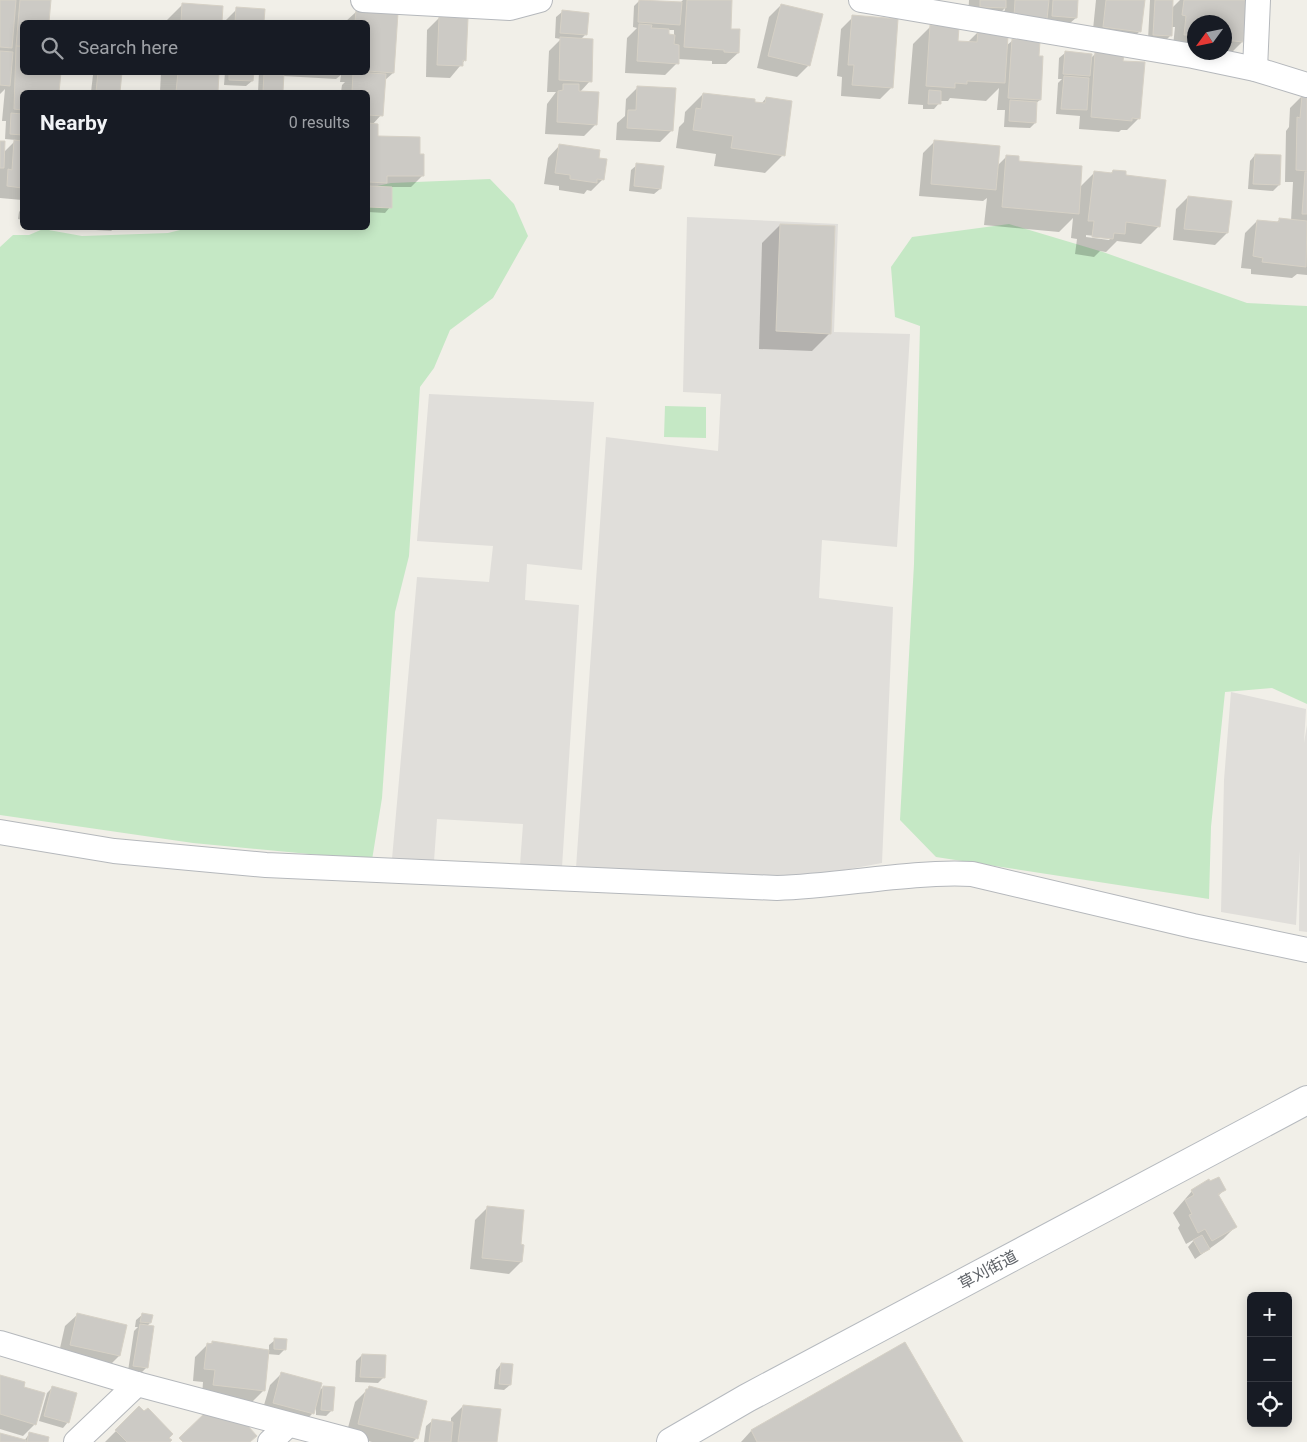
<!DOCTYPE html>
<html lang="en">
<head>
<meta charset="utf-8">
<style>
  body { margin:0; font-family:Roboto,"Noto Sans JP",sans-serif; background:#20242c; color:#f1f3f6 }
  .controls { position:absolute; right:15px; bottom:15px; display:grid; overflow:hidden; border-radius:8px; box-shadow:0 2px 12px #0003 }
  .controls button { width:45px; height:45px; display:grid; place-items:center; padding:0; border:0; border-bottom:1px solid #363941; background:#171b24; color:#f1f3f6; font:25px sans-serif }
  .compass { position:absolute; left:1187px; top:15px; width:45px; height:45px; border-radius:50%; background:#171b24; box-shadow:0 2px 12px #0003; rotate:237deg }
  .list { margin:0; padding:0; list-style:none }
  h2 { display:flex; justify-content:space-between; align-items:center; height:65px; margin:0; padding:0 20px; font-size:21px }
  h2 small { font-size:16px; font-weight:400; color:#9ea1a6 }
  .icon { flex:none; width:28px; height:28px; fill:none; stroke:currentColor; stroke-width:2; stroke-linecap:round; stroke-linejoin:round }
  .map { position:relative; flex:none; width:1307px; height:1442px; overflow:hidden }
  .search { position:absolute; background:#171b24; box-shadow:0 2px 12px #0003; left:20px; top:20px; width:350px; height:55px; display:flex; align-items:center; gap:12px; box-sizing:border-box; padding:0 18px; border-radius:8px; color:#9ea1a6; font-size:19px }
  .panel { position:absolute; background:#171b24; box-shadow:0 2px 12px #0003; left:20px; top:90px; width:350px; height:140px; border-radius:8px }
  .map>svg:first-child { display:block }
  .industrial { fill:#e0deda }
  .green { fill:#c5e8c5 }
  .shadow { fill:#0003; fill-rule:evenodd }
  .building { fill:#cccac5; stroke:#d6d1c6 }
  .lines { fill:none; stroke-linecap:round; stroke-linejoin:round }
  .street-casing { stroke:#b5b8bc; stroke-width:26 }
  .secondary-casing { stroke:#b6babf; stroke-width:30 }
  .street { stroke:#fff; stroke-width:24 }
  .secondary { stroke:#fff; stroke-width:28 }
  .labels { text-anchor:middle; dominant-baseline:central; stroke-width:4; stroke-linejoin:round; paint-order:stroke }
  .street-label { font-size:16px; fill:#5f6368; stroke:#fff }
</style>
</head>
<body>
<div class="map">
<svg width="1307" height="1442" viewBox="0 0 1307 1442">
  <rect width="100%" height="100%" fill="#f1efe8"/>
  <g class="industrial">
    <polygon points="687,217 838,224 834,332 910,334 897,547 822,540 819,598 893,607 882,863 801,878 576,868 606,437 718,451 721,394 683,392"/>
    <polygon points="429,394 594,402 582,570 527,564 525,600 579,605 562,867 520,865 523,824 437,819 434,861 392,859 417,577 489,582 493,546 417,541"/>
    <polygon points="1231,692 1306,709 1304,743 1307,725 1307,932 1299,931 1300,851 1296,925 1221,912 1224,780"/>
  </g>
  <g class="green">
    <polygon points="490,179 514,204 528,236 493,298 450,330 434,368 420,387 409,556 395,612 382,798 372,860 193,843 0,815 0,247 13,235 29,235 43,229 82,236 168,233 188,228 368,228 368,188 391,183"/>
    <polygon points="1009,224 1103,252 1247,303 1307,306 1307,704 1272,688 1225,692 1211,827 1209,899 936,857 900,820 914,564 920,326 895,317 891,267 912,237"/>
    <polygon points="665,406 706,407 706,438 664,437"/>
  </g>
  <g class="shadow">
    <polygon points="0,0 50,0 48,22 22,22 22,72 60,72 58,92 22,92 22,200 0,198 0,142 3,153 16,140 5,139 6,121 2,121 5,89 0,94"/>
    <path d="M640 0 680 3 683 0H731L729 30 738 53 726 64H712V61L678 59 677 63 665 75 625 73 627 38 637 28 633 27 634 6ZM668 30H674V36H668Z"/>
    <polygon points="969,0 1077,0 1076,18 1070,23 1047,21 1047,17 1034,30 1002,29 1005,8 993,20 968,19"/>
    <polygon points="1096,0 1144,0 1140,31 1128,43 1092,39"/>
    <polygon points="1150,0 1172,0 1172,8 1180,0 1244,0 1242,42 1230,54 1224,52 1224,22 1194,22 1194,52 1173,46 1175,27 1171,27 1171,35 1165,41 1148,40"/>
    <polygon points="183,4 222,7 221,22 165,22"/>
    <polygon points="781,5 809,65 797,77 757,68 769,17"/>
    <polygon points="237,9 263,11 262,22 224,22"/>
    <polygon points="356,12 396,14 393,73 384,81 381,115 372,125 376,138 419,155 423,175 411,187 391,187 390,207 385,213 368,212 368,92 341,92 342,85 345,82 340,82 341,75 336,79 283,76 282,92 258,92 259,72 368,72 368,22 345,22"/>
    <polygon points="562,12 585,35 581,39 590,81 580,92 596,124 584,136 545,134 547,104 556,92 547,92 549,51 561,39 555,38 556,17"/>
    <polygon points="853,17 892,87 880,99 841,96 842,77 837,76 841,29"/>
    <polygon points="439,18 465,60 450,78 426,77 427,30"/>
    <polygon points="931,26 957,42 967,43 978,32 1006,46 1013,40 1038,57 1040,100 1036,103 1035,123 1030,128 1004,127 1005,110 997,110 999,88 986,101 950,98 948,101 941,101 934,109 923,109 923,105 908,104 913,44"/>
    <polygon points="1065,53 1090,59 1096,53 1122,62 1139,118 1127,130 1121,130 1119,132 1079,129 1080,116 1056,114 1058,83 1062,79 1058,79 1059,58"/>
    <polygon points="95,72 121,72 119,92 91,92 93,75"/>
    <polygon points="161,72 218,72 216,92 160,92"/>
    <polygon points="225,72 252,72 252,81 246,86 224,85"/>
    <polygon points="638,87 672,130 660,142 616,140 617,123 625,116 626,99"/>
    <polygon points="703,94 761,104 766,98 783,155 765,173 714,166 716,154 676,148 679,127 684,122 685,112"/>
    <polygon points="1302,96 1307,98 1307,275 1297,274 1292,278 1251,274 1251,269 1241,268 1245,233 1257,221 1276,223 1279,220 1291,221 1293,182 1285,182 1286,131 1289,127 1290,108"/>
    <path d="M935 141 997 166 1007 156 1079 188 1095 172 1110 174 1113 171 1124 176 1159 226 1141 244 1117 241 1106 252 1100 251 1094 257 1075 254 1077 239 1071 238 1073 218 1059 232 984 225 987 198 983 201 919 196 923 153ZM1086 235 1111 238 1109 240 1086 237Z"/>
    <polygon points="559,146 598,159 603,179 591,191 587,190 584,194 559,190 559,186 544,184 548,158"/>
    <polygon points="1255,155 1279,185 1273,191 1248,189 1250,161"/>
    <polygon points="637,165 660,189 654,194 629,191 631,170"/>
    <polygon points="1188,197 1227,233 1215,245 1173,240 1176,209"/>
    <polygon points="22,208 22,220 18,219 19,212"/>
    <polygon points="780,225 830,333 812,351 759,349 762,243"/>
    <polygon points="95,228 115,228 111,231 95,230"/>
    <polygon points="162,228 182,228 180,229"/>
    <polygon points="1210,1183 1225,1189 1218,1196 1235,1227 1223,1239 1195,1259 1188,1247 1195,1239 1186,1244 1178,1228 1180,1225 1173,1213 1192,1191"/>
    <polygon points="487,1208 520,1245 521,1262 509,1274 470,1269 475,1220"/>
    <polygon points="77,1315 126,1326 119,1356 107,1368 58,1357 65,1326"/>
    <polygon points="142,1315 150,1323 147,1326 147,1367 141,1373 128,1371 134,1331 138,1327 135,1327 136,1320"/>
    <polygon points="275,1340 285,1349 279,1355 267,1354 264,1390 252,1402 202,1396 203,1382 193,1381 195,1357 207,1345 213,1342 269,1351 269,1345"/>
    <polygon points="904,1343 961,1442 741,1442 751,1431"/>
    <polygon points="362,1355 384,1377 378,1383 355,1382 356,1361"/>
    <polygon points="501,1364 510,1385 504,1390 494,1389 496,1370"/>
    <polygon points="282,1373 318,1392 323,1387 332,1410 326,1416 316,1415 316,1401 312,1414 300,1426 261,1415 270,1385"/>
    <polygon points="0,1377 22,1388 35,1424 23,1436 0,1429"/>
    <polygon points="53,1387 68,1422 63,1428 39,1421 47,1393"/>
    <polygon points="369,1388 417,1438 413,1442 372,1442 346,1435 355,1402"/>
    <polygon points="463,1406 495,1442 424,1442 426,1426 432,1421 451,1423 451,1418"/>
    <polygon points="139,1408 168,1442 105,1442"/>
    <polygon points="30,1433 47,1442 0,1442 0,1434 24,1441"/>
  </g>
  <g class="building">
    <polygon points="0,0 16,0 12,48 0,47"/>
    <polygon points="20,0 51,0 49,22 22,22 22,46 16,46"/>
    <polygon points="639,0 682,2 680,25 638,22"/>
    <polygon points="687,0 732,0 731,29 740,29 739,53 724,52 724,50 684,47"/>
    <polygon points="980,0 1006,0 1006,8 980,7"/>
    <polygon points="1015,0 1049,0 1047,19 1014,17"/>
    <polygon points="1053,0 1078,0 1077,18 1052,16"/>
    <polygon points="1106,0 1145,0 1141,32 1103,27"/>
    <polygon points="1155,0 1173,0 1172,36 1153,35"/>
    <polygon points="1184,0 1248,0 1243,42 1224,40 1224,22 1194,22 1194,44 1190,43 1191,35 1184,35 1186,16 1182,15"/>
    <polygon points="182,3 223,6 222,22 181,22"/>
    <polygon points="781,4 823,14 810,66 768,56"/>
    <polygon points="236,7 265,9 264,22 235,22"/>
    <polygon points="356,10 398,13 394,73 368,71 368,22 355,22"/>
    <polygon points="562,10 589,13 587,35 560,33"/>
    <polygon points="852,15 898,19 893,88 852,85 854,65 848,65"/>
    <polygon points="439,17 468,18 466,61 463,60 463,66 437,65"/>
    <polygon points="639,24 652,25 651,28 669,29 669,34 675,35 674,44 679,45 679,64 637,61"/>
    <polygon points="930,25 959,27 958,41 977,42 978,31 1008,36 1005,83 967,81 967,84 955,83 955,88 926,86"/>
    <polygon points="560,37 593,39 592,82 559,80"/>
    <polygon points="1012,39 1040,41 1039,56 1043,56 1041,100 1008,98"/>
    <polygon points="16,46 22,47 22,72 61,72 59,92 22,92 22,110 14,109"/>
    <polygon points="0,51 13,52 10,86 0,85"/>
    <polygon points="1065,51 1092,54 1090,76 1063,74"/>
    <polygon points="1095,52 1124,55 1123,61 1145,62 1140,119 1132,118 1132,121 1091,117"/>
    <polygon points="98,72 122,72 120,92 96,92"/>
    <polygon points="178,72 219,72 218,92 176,92"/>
    <polygon points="229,72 254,72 253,81 229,80"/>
    <polygon points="264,72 284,72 283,92 263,92"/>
    <polygon points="353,72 386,74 383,116 368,115 368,92 352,92"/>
    <polygon points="1064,76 1089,78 1087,110 1061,109"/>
    <polygon points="563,84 579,84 579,91 599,92 597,125 557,122 558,91 563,90"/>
    <polygon points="637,86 676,88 673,131 627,128 628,110 636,110"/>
    <polygon points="929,90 941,91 941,104 928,104"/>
    <polygon points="703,93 755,99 755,102 765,103 766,97 792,101 785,156 731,148 733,136 693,130 696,108 701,109"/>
    <polygon points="1302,95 1307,96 1307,171 1296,170 1297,117 1300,118"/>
    <polygon points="1010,100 1037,102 1036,123 1009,121"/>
    <polygon points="11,113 22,114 22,135 10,134"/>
    <polygon points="368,123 378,124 378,136 420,137 420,154 424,154 424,176 387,176 387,183 368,182"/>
    <polygon points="14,140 22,141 22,188 7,186 8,169 12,170"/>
    <polygon points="934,140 1000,146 996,190 931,184"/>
    <polygon points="0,141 5,141 4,168 0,168"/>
    <polygon points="559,144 600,150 599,158 607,159 604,180 597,179 597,183 570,179 570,175 555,173"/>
    <polygon points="1255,154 1281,155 1280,185 1253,184"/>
    <polygon points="1006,155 1019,156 1019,161 1082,166 1079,214 1002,207"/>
    <polygon points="636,163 664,166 661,189 634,186"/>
    <polygon points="1113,170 1126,171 1126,175 1166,180 1160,227 1126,222 1125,234 1114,233 1113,239 1092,237 1094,221 1088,221 1094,171 1112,173"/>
    <polygon points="1305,172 1307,172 1307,214 1302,214"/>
    <polygon points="368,186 392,187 392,208 368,207"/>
    <polygon points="1188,196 1232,201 1228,233 1184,229"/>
    <polygon points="1279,218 1307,221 1306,267 1262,262 1263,258 1253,256 1257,220 1279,222"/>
    <polygon points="780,224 835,226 831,334 776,331"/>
    <polygon points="1219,1177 1226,1190 1218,1194 1237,1227 1212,1241 1205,1229 1198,1233 1189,1215 1192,1214 1185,1200 1194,1195 1191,1190 1209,1179 1210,1181"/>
    <polygon points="487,1206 524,1210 521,1244 524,1245 522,1262 482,1258"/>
    <polygon points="1202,1235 1210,1249 1201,1254 1193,1240"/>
    <polygon points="77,1313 127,1325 120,1356 70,1345"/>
    <polygon points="142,1313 153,1315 151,1323 140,1322"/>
    <polygon points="140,1324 154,1326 148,1368 133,1366"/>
    <polygon points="274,1338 287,1339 286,1350 274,1349"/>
    <polygon points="212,1341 269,1350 265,1391 213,1385 215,1370 204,1369 207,1343 212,1344"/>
    <polygon points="905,1342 963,1442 757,1442 751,1430"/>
    <polygon points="362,1354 386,1355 385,1378 360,1377"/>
    <polygon points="501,1363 513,1364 511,1385 499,1384"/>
    <polygon points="281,1372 322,1383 314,1414 273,1403"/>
    <polygon points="0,1375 25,1382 24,1387 45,1393 36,1425 0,1414"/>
    <polygon points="52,1386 77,1393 69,1423 44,1416"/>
    <polygon points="323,1386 335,1387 333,1411 321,1410"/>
    <polygon points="369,1386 427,1401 418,1439 358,1424 366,1389 368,1389"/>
    <polygon points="463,1405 501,1409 497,1442 458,1442"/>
    <polygon points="139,1406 144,1411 148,1408 173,1434 169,1438 172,1440 170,1442 127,1442 115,1430"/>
    <polygon points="207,1411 248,1426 257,1436 250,1442 183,1442 179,1438"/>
    <polygon points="432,1419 453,1422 451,1442 429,1442"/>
    <polygon points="29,1432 49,1437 48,1442 27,1442"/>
    <polygon points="0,1433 26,1440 26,1442 0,1442"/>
  </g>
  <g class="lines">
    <g class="street-casing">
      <g id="street">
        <polyline points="363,0 510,8 540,0"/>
        <polyline points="861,0 1193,56 1255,69 1307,85"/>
        <polyline points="1255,69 1258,0"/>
        <path d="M0 832 114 851 266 865 777 888C842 886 907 871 972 874L1193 926 1307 950"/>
        <polyline points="0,1343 137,1384 356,1442"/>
        <polyline points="76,1442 137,1384"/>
        <polyline points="270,1442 288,1425"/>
      </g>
    </g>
    <g class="secondary-casing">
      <polyline id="secondary" points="671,1442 747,1398 1307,1100"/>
    </g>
    <use href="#street" class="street"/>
    <use href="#secondary" class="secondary"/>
  </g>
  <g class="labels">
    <g class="street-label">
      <text transform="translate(988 1270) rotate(-28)">草刈街道</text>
    </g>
  </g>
</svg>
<div class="controls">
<button>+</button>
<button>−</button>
<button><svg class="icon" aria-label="locate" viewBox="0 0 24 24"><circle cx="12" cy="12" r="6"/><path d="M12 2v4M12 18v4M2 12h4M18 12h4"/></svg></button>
</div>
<svg class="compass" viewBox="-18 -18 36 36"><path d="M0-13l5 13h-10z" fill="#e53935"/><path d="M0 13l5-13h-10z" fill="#9ea1a6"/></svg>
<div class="search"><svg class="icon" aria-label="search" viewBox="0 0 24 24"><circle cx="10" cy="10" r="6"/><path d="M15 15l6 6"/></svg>Search here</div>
<section class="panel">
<h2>Nearby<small>0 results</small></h2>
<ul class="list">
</ul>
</section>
</div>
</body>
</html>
